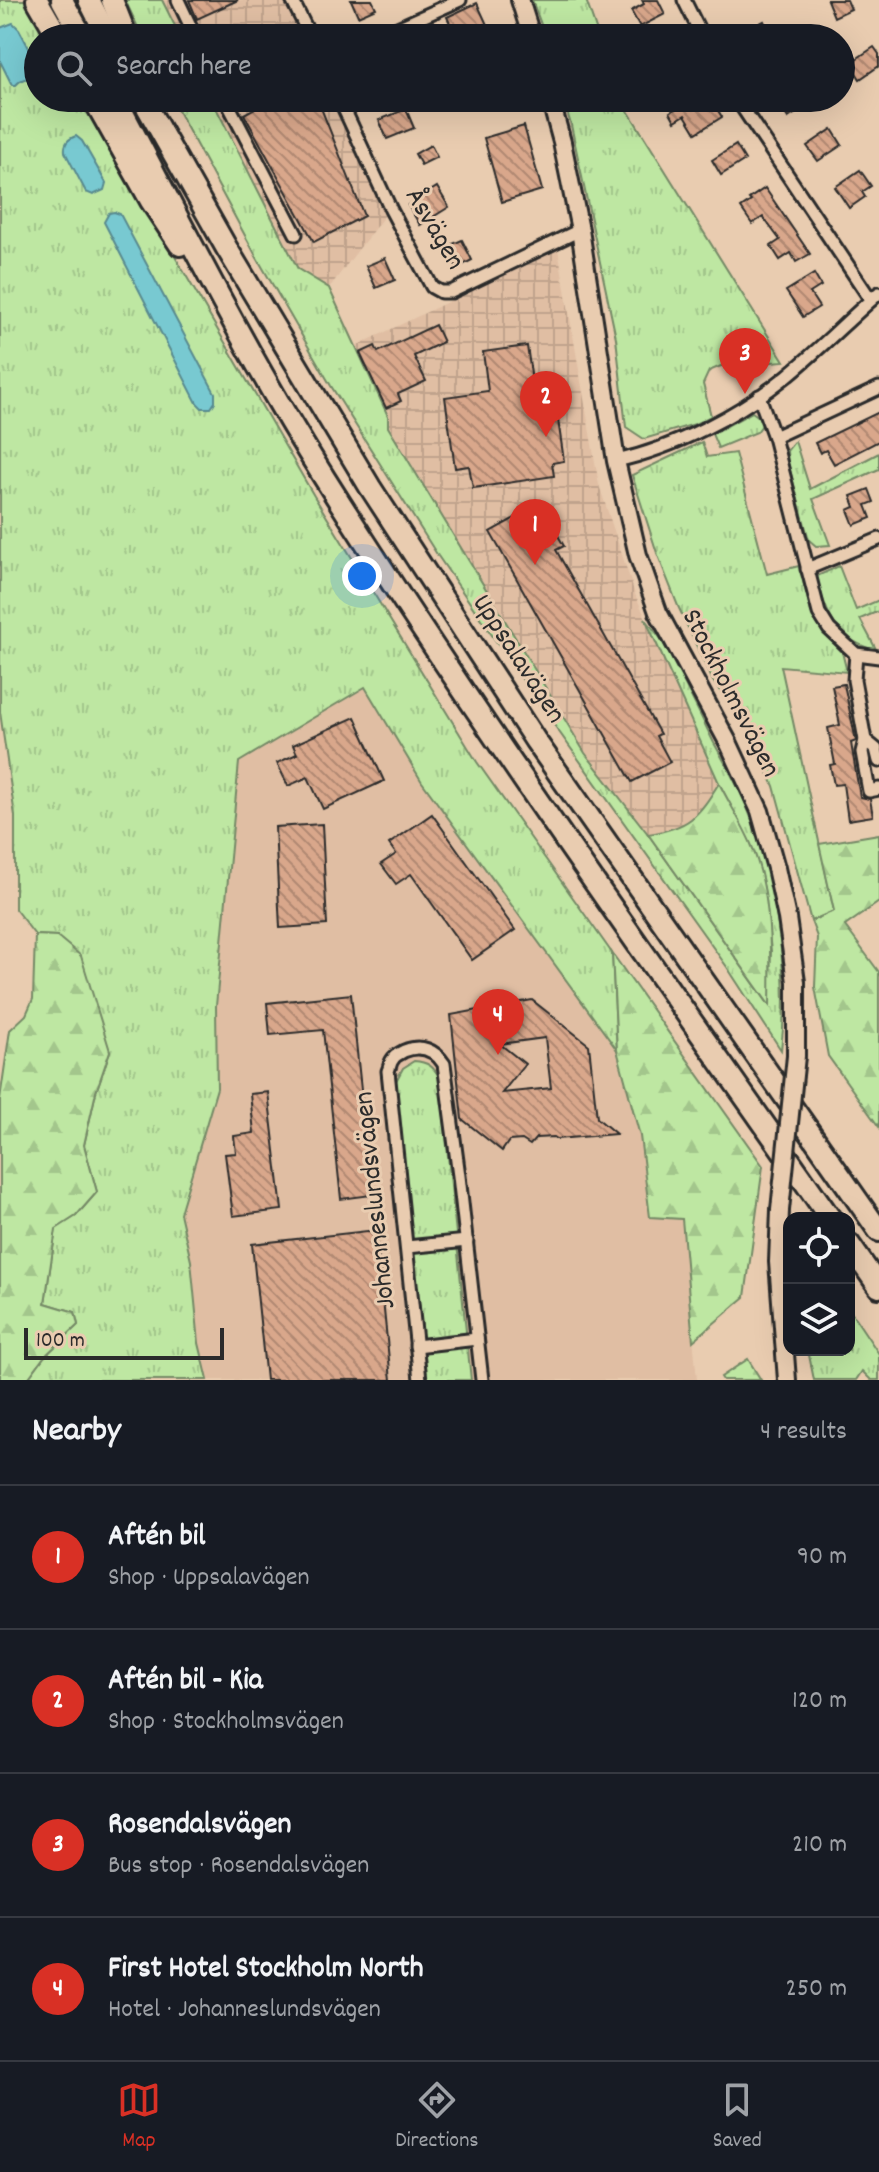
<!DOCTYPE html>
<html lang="en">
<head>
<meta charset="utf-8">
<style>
  body { margin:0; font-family:Dekko,sans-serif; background:#242831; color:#f1f3f6 }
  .controls { position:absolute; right:24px; bottom:24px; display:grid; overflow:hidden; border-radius:16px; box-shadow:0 8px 32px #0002 }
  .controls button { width:72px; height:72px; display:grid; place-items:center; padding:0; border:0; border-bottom:2px solid #363941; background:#171b24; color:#f1f3f6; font:40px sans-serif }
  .scale { position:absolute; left:24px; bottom:20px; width:200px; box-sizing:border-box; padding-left:8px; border:4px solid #2b2b2b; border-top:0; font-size:22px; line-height:28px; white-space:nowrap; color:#2b2b2b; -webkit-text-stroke:6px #e9ccb0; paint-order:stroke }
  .you { position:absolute; left:362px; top:576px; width:28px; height:28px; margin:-20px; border:6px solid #fff; border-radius:50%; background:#1a73e8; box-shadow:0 0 0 12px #1a73e833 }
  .badge { display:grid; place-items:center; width:52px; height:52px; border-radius:50%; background:#d93025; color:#fff; font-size:26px; font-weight:700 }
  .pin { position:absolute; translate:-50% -66px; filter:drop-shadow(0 2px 4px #0008) }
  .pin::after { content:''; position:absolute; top:42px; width:28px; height:24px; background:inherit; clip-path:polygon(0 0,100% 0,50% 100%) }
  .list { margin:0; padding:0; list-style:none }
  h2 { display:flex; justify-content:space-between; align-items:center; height:104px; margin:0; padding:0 32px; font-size:34px }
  h2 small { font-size:26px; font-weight:400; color:#9ea1a6 }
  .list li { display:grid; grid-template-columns:52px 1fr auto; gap:24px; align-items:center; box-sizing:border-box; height:144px; padding:0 32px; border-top:2px solid #363941 }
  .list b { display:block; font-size:30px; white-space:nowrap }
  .list p { margin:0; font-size:26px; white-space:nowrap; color:#9ea1a6 }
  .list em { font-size:26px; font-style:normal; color:#9ea1a6 }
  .icon { flex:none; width:44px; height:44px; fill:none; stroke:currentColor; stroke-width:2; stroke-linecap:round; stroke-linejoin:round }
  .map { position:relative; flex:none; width:879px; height:1380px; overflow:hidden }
  .search { position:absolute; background:#171b24; box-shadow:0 8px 32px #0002; left:24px; right:24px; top:24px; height:88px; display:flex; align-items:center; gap:20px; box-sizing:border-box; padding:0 28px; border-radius:44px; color:#9ea1a6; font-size:30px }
  .sheet { height:680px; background:#171b24 }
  nav { display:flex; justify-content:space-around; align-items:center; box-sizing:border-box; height:112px; border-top:2px solid #363941; background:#171b24; font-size:22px; color:#9ea1a6 }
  nav a { display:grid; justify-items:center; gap:4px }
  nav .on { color:#d93025 }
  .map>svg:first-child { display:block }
  .built { fill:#e0bea3 }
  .industrial { fill:url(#industrial-grid) }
  .grass { fill:url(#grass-tufts); stroke:#748966; stroke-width:2 }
  .forest { fill:url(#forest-firs); stroke:#748966; stroke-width:2 }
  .water { fill:#78c9d1; stroke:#598a8f; stroke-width:2 }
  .building { fill:url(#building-back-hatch); stroke:#2b2b2b; stroke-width:2; fill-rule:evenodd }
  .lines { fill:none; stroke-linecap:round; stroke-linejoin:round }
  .minor-casing { stroke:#2b2b2b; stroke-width:17 }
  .secondary-casing { stroke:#2b2b2b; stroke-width:22 }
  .motorway-casing { stroke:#2b2b2b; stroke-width:26 }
  .minor { stroke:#e9ccb0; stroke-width:11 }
  .secondary { stroke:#e9ccb0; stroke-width:16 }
  .motorway { stroke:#e9ccb0; stroke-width:20 }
  .secondary-bridge-casing { stroke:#2b2b2b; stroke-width:22; stroke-linecap:butt }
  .secondary-bridge { stroke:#e9ccb0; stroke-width:16 }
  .labels { text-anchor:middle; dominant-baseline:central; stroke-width:6; stroke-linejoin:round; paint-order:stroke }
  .street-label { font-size:28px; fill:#2b2b2b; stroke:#e9ccb0 }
</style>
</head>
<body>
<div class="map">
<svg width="879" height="1380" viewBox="0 0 879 1380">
  <defs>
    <pattern id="industrial-grid" width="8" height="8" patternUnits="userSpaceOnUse" patternTransform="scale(2)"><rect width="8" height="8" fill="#e0bea3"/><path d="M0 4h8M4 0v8" fill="none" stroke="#c0a38c"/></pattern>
    <pattern id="grass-tufts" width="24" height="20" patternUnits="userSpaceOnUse" patternTransform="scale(2)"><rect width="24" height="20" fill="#bee7a2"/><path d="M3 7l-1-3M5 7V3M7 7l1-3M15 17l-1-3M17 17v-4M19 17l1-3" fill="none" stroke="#a3c68c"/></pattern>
    <pattern id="forest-firs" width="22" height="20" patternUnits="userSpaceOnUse" patternTransform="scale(2)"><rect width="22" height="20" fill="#bee7a2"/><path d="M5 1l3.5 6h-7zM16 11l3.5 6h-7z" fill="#a3c68c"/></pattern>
    <pattern id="building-back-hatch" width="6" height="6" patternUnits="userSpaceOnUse" patternTransform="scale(2)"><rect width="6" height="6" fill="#d9a78b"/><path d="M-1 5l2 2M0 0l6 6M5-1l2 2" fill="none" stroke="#b08872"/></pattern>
  </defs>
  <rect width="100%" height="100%" fill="#e9ccb0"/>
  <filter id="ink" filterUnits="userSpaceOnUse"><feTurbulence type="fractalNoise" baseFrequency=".0125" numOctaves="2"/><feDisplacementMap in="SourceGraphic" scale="16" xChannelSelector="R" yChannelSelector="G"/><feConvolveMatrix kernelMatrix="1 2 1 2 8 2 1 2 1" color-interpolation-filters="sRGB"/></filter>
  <g filter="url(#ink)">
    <polygon class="built" points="365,687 422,782 617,1050 640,1136 650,1217 682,1219 697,1380 208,1380 199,1343 180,1213 217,1088 216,1006 239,762"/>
    <g class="industrial">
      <polygon points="162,0 290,0 307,38 181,38"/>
      <polygon points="211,98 335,98 388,211 329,288 298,269"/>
      <polygon points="558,249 599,485 635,594 719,783 706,805 691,821 670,831 648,834 585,753 388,426 388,416 356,346"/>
    </g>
    <g class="grass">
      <polygon points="0,0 27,0 48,38 38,38 38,98 83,98 314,496 477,762 612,953 617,1050 422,782 365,687 239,762 216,1006 217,1088 180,1213 191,1261 199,1343 208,1380 27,1380 44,1357 78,1325 75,1312 45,1303 56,1228 76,1216 97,1192 84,1145 96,1092 110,1051 57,936 35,935 15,909 15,816 0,712"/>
      <polygon points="125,0 162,0 181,38 143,38"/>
      <polygon points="532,0 586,0 599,38 546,38"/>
      <path d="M171 98H211L298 269 329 288 388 416V427L585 753 648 834 769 1005 771 951 764 888 752 847 719 783 645 618 661 639C680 673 697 708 714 743 729 770 744 796 754 826 777 893 790 979 781 1050L727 967 537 701 438 556 331 386 256 256Z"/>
      <polygon points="563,98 620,98 784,361 721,366 709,371 703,384 711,416 695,424 644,439 626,427 616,338 571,125"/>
      <polygon points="752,412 759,417 762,425 757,432 718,448 712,434"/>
      <polygon points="795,441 810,489 879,453 879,469 813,499 830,545 816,546 809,540 788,463 787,451"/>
      <polygon points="702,442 707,457 735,453 767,574 799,566 811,612 827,636 842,652 847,672 781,666 834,911 811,921 774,786 749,730 713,681 678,606 657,553 632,475"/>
      <path d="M839 566 856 610 879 600V611L860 619 877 651C832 638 830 617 815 577Z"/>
      <path d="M414 1061C428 1062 433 1066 440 1078L471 1380H426L396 1081 403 1068Z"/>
      <polygon points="849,1309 879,1354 879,1380 871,1380 862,1371 856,1380 814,1380 808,1350 849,1350"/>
    </g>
    <g class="forest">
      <path d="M719 783C729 803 742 823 751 844 772 892 771 955 770 1006L648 834C689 828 698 817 719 783Z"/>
      <polygon points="879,834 879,902 845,926 879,972 879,1127 828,1056 815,987 817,937 811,921 834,911 819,844"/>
      <polygon points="35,935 57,936 81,956 110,1051 96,1092 84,1145 97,1192 76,1216 56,1229 45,1303 75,1312 78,1325 44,1357 27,1380 0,1380 0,1099 10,1030 26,1015 33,999"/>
      <polygon points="612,953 763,1166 745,1297 693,1341 682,1219 650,1217 640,1136 617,1050"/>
      <polygon points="748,1359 761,1380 723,1380 721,1377"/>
    </g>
    <g class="water">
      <path d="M13 23 19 29 38 65V83C29 77 23 77 16 85H12L0 61V28Z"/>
      <path d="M76 136 82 141 106 183 104 190 93 195 86 192 65 152C64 143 68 139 76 136Z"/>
      <polygon points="114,212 120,214 215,393 215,402 211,408 202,408 197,403 104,222 109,213"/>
    </g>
    <g class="building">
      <polygon points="189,0 238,0 197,19"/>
      <polygon points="351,0 372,0 376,8 358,16"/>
      <polygon points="642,0 658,0 665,14 640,27 631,11 644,4"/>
      <polygon points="827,0 847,0 851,9 834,17"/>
      <polygon points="477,3 489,29 471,38 457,38 447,17"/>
      <polygon points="764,21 772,38 732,38"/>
      <polygon points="874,47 879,54 879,66 860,79 850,63"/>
      <polygon points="264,98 317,98 364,216 314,242 244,114 266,102"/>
      <polygon points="710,98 722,117 696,133 685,115 675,121 670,112 688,101 693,109"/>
      <polygon points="775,98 819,98 788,118"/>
      <polygon points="406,109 414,128 387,139 379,120"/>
      <polygon points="524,126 542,190 502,202 484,138"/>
      <polygon points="832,129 842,145 818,161 807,146"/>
      <polygon points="431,145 437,157 421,165 415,154"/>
      <polygon points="736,145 745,160 721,175 712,160"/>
      <polygon points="860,170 871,186 862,192 865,197 849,208 835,187"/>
      <polygon points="437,187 449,207 420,225 408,205"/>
      <polygon points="765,188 810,254 796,262 791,253 780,260 771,246 780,240 763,217 752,224 741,208 751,201 749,199"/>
      <polygon points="462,240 472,260 457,268 446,247"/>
      <polygon points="385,258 395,280 376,288 366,266"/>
      <polygon points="814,274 821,286 810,293 819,307 803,317 786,291"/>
      <polygon points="435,325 443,342 414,356 426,381 398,394 401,401 386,408 360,353 375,346 378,352"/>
      <polygon points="527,346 532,381 552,378 564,461 552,463 554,476 473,488 469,466 455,468 445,397 488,391 483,352"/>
      <polygon points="879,412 879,441 834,464 826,450 820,453 815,443"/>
      <polygon points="869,489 874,502 866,505 871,518 854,525 848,510 855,507 851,496"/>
      <polygon points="540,504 564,546 556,550 660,734 656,736 670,762 632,782 490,532"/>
      <polygon points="844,684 856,741 851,743 860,797 870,799 873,816 848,820 843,784 834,785 830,765 835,764 828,728 840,725 832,686"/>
      <polygon points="355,717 384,781 323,809 308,777 288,786 277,763 297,754 293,745"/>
      <polygon points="432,814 515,930 472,960 411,874 396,884 381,864 396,854 389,844"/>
      <polygon points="322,824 327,925 280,928 275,827"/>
      <polygon points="351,994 372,1195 341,1199 323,1030 270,1035 267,1003"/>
      <path d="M532 1000 589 1045 597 1118 616 1134 557 1139 554 1137 536 1138 530 1145 522 1140 509 1141 502 1151 462 1119 451 1015ZM545 1038 551 1088 502 1093 525 1064 500 1044Z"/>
      <polygon points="268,1092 282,1210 233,1216 225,1154 236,1153 234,1136 254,1133 250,1094"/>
      <polygon points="376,1230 391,1380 266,1380 252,1244"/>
    </g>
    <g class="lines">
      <g class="minor-casing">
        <g id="minor">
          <polyline points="178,0 196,38"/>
          <polyline points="292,0 311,38"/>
          <polyline points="684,0 703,38"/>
          <polyline points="375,38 460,0"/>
          <polyline points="225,98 296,234"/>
          <polyline points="339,98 391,210 432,287 441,292 451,292 580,230"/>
          <polyline points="736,98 871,300"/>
          <polyline points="759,396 774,437 819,613 829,629 856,654 879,657"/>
          <polyline points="774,437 879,388"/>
          <path d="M616 461C675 448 740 414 787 376 819 350 848 320 879 293"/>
          <polyline points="807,569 879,539"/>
          <polyline points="856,654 854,680 865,740 862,752 869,791 879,789"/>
          <polyline points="865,740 876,749 879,761"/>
          <polyline points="407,1247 467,1241"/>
          <polyline points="416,1346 477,1339"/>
          <path d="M420 1380 388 1071C390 1067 390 1062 393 1059 395 1055 401 1053 404 1051 421 1044 435 1050 444 1064L459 1176 482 1380"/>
        </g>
      </g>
      <g class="secondary-casing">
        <g id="secondary">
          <polyline points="520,0 532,38"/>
          <polyline points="550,98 562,142 580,230 616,461 638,555 658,612 729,744 760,811 776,868 787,918 796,982 796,1056"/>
          <polyline points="780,1210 778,1262 787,1380"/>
        </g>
      </g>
      <g class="motorway-casing">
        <g id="motorway">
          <polyline points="37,0 59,38"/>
          <polyline points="62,0 83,38"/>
          <polyline points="89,0 108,38"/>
          <polyline points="112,0 127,38"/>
          <polyline points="93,98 151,201 180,245"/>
          <path d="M115 98C183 226 247 356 325 479 484 731 659 974 830 1218"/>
          <polyline points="142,98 226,247 370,487 535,740 879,1231"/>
          <polyline points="849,1244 879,1287"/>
        </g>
      </g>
      <use href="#minor" class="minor"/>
      <use href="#secondary" class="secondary"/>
      <use href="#motorway" class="motorway"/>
      <g class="secondary-bridge-casing">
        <polyline id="secondary-bridge" points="780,1210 796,1056"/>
      </g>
      <use href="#secondary-bridge" class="secondary-bridge"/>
    </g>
  </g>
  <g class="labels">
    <g class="street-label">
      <text transform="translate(433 230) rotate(59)">Åsvägen</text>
      <text transform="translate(517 660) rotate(57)">Uppsalavägen</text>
      <text transform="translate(729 694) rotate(63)">Stockholmsvägen</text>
      <text transform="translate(377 1200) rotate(-96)">Johanneslundsvägen</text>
    </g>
  </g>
</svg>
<div class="controls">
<button><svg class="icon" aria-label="locate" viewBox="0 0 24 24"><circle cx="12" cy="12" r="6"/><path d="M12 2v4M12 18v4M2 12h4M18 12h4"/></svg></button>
<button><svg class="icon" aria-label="layers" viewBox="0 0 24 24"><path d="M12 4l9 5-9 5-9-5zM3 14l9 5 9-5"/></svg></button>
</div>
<div class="scale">100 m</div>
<div class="you"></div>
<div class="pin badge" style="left:535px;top:565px">1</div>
<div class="pin badge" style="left:546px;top:437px">2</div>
<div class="pin badge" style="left:745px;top:394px">3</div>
<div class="pin badge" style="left:498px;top:1055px">4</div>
<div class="search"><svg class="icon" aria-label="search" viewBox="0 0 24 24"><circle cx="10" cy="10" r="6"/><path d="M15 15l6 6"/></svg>Search here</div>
</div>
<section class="sheet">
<h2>Nearby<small>4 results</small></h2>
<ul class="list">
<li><span class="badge">1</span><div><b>Aftén bil</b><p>Shop · Uppsalavägen</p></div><em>90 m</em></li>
<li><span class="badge">2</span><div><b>Aftén bil - Kia</b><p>Shop · Stockholmsvägen</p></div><em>120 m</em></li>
<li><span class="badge">3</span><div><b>Rosendalsvägen</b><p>Bus stop · Rosendalsvägen</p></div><em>210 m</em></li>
<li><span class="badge">4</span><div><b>First Hotel Stockholm North</b><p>Hotel · Johanneslundsvägen</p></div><em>250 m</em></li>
</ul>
</section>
<nav>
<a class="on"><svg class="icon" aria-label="map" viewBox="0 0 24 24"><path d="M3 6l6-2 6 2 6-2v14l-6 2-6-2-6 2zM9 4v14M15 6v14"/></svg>Map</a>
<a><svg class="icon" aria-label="directions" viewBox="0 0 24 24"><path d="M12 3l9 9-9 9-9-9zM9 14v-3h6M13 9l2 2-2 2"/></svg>Directions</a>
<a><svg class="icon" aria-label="saved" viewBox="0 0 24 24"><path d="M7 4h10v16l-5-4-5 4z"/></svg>Saved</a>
</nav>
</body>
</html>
